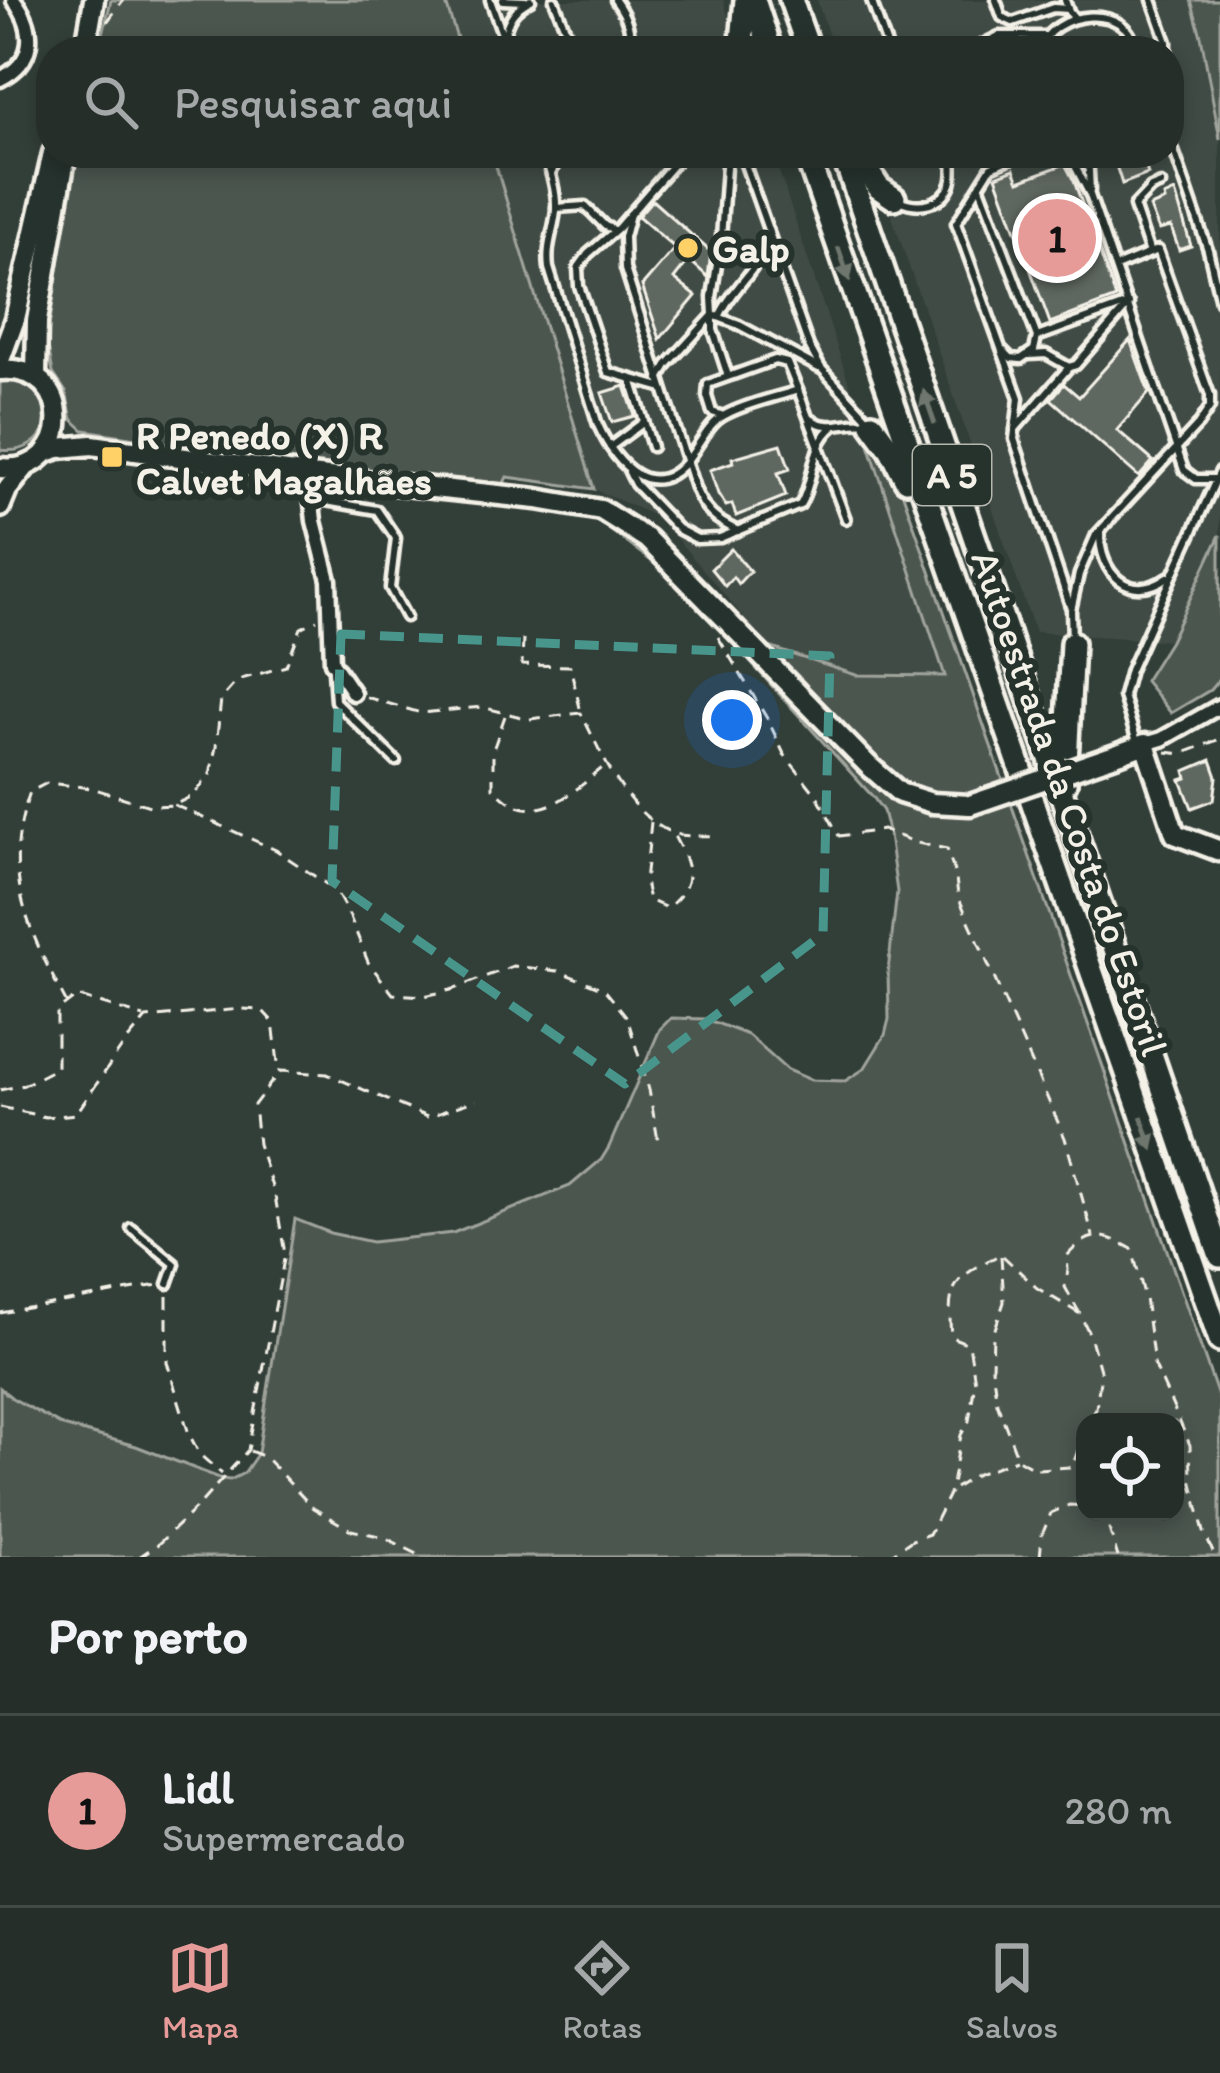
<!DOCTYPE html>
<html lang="pt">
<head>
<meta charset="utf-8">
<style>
  body { margin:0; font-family:Itim,sans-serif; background:#323a36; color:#f1f3f6 }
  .controls { position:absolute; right:36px; bottom:36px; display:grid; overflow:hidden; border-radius:24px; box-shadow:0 6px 18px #0003 }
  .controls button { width:108px; height:108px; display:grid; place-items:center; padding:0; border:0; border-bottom:3px solid #424a47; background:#262e2a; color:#f1f3f6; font:60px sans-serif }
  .you { position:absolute; left:732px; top:720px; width:42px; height:42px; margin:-30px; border:9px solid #fff; border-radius:50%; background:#1a73e8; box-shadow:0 0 0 18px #1a73e833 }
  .badge { display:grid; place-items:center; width:78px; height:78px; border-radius:50%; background:#e69b98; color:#111; font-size:39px; font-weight:700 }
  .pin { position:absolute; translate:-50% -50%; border:6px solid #fff; box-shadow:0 3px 12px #0006 }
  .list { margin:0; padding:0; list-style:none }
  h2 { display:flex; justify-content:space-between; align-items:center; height:156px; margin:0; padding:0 48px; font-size:51px }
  h2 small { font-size:39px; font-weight:400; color:#a4a8a8 }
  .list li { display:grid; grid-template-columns:78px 1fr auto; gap:36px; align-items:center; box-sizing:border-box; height:192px; padding:0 48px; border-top:3px solid #424a47 }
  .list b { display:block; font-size:45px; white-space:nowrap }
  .list p { margin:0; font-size:39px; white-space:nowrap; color:#a4a8a8 }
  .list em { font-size:39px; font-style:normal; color:#a4a8a8 }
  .icon { flex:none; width:66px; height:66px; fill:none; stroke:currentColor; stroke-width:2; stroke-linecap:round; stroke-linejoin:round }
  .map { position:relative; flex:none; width:1220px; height:1557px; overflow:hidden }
  .search { position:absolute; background:#262e2a; box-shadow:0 6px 18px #0003; left:36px; right:36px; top:36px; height:132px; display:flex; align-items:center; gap:30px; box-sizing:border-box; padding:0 42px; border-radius:48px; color:#a4a8a8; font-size:45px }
  .sheet { height:348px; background:#262e2a }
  nav { display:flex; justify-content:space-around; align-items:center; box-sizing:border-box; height:168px; border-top:3px solid #424a47; background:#262e2a; font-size:33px; color:#a4a8a8 }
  nav a { display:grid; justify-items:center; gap:6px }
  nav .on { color:#e69b98 }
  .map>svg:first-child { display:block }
  .built { fill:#404b44 }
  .green { fill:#4c564f; stroke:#a0a49c; stroke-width:3; fill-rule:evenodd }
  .building { fill:#5f6861; stroke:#f4f1e8; stroke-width:3 }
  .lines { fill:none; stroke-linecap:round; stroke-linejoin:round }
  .lane-casing { stroke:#f4f1e8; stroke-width:15 }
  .street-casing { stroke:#f4f1e8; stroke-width:21 }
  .secondary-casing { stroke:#f4f1e8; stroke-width:27 }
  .highway-casing { stroke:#f4f1e8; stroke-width:30 }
  .path { stroke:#f4f1e8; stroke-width:3; stroke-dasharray:12 9; stroke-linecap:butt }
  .lane { stroke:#26332d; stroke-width:6 }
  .street { stroke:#26332d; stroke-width:12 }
  .secondary { stroke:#26332d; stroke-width:18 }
  .highway { stroke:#26332d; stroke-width:21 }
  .secondary-bridge-casing { stroke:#f4f1e8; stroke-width:27; stroke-linecap:butt }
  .secondary-bridge { stroke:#26332d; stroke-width:18 }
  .oneway { fill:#6e766e }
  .marked { fill:none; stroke:#48958c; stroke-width:9; stroke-dasharray:24 15; stroke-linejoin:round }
  .poi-dot { fill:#ffd166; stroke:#26332d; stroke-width:4.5 }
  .labels { text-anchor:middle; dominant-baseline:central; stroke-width:12; stroke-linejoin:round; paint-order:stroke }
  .shield { fill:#26332d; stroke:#b6b8b0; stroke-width:3 }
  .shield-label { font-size:36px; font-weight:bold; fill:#f4f1e8 }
  .poi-label { font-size:39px; font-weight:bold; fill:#f4f1e8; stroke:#26332d; text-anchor:start }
  .street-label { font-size:39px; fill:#f4f1e8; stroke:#26332d }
</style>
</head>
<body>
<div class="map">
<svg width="1220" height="1557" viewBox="0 0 1220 1557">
  <rect width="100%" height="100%" fill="#323e38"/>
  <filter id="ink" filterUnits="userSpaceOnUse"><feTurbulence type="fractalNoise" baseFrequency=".00833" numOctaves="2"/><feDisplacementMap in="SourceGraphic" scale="24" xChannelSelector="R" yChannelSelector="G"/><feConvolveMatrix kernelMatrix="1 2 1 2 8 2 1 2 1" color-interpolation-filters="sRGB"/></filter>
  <g filter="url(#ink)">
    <g class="built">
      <polygon points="445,0 723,0 739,51 460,51"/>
      <polygon points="817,0 1191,0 1201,36 1220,139 1220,535 1169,641 1035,632 870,153 1169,153 1169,51 834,51"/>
      <polygon points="491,153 773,153 946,677 856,675 769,647 659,518 594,489"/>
    </g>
    <g class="green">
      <polygon points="111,0 445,0 461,51 99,51"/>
      <polygon points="1191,0 1220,0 1220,139 1201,36"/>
      <polygon points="76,153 492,153 594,489 507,477 502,487 346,470 84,430 72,419 66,392 53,373 47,340"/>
      <path d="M14 380C65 394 53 457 0 450V382Z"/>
      <path d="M865 432 874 436 896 474 1220 1402V1557H0V1388L12 1398 63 1426 136 1446 222 1479 230 1480 244 1473 258 1453 295 1219 330 1233 372 1242 453 1233 570 1186 601 1160 609 1147 660 1029 671 1018 706 1019 748 1035 787 1070 811 1080 845 1081 864 1069 885 1035 889 1019 888 971 897 892 889 835 883 811 873 797 674 578 589 514 634 534 732 633 886 796C913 811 941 816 972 816L966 798 928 795 900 784 876 764 769 647 856 675 945 676ZM1085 1422H1175V1512H1085Z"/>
      <polygon points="1220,535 1220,678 1210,690 1171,713 1145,681 1170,641"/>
    </g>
    <g class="building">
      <polygon points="1112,153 1141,153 1148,174 1122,184"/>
      <polygon points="1065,164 1074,181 1116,298 1050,323 996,176 1014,169 1019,181"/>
      <polygon points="1175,192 1191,246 1179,250 1171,227 1159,230 1150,207 1165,201 1164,197"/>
      <polygon points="652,200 711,252 708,277 689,260 674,279 696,296 660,339 642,286 675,248 638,216"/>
      <polygon points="1130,340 1149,393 1117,430 1153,461 1139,477 1051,399 1064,384 1079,397"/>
      <polygon points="625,386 635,416 612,422 602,393"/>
      <polygon points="781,444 790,469 778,473 786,496 736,516 732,504 726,506 718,494 710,470 733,462 732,458"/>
      <polygon points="731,549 750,571 738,584 733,577 725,586 711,569"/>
      <polygon points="1211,760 1217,777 1214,800 1192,808 1181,780 1187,778 1185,771"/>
    </g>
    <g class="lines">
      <g class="lane-casing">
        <g id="lane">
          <polyline points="490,0 508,51"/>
          <polyline points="503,0 525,1"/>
          <polyline points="554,0 574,51"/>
          <path d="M615 0C626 15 634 32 628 51"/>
          <polyline points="871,0 889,51"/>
          <polyline points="996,0 1002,17 1013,22 1053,8 1068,9"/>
          <polyline points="1065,0 1069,12 1075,18"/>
          <polyline points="1152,0 1167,42 1167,51"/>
          <path d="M505 37C506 20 516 7 531 0"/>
          <polyline points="982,46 1018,51"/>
          <polyline points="969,51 999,36 1045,36"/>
          <path d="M1039 51C1050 10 1131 0 1135 51"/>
          <polyline points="1169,136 1208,250 1220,302"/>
          <path d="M544 153C550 171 557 191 556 210 554 231 546 246 549 268L598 425C615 462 652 507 689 458 699 445 710 422 725 415 747 403 774 398 798 390L787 363 775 360 708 384 707 396 712 412 721 415"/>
          <polyline points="741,153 809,346 821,368 870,421"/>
          <polyline points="1024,153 991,167 956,223 1019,398 1014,439 1070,606"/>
          <polyline points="1061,153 1071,158 1090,195 1184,470 1196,479 1216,479"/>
          <polyline points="1088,153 1090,191"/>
          <polyline points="552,172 559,153"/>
          <polyline points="980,187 1037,337 1034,350 1021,359 1011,358 1003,350"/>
          <path d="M899 200C918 209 943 205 951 184 954 175 952 162 952 153"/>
          <polyline points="556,208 585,206 605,226 614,230"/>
          <path d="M630 214 624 237 625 269 695 488C705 512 715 520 738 531"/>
          <polyline points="1116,267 1150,253"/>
          <path d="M719 317C732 287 760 270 768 238"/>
          <polyline points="1037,337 1125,305"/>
          <polyline points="1029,355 1046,354 1069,367"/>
          <polyline points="728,376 713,330 713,315 739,325 819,368"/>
          <polyline points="631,379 652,447"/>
          <polyline points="659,379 667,365 713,315 712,297 721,238 727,153"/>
          <polyline points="660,387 608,372 579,286 578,268 588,254 618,228 683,153"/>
          <polyline points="798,390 846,519"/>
          <path d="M811 419C828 432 846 420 867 423"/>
          <polyline points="1015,429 1069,367 1076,365 1129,304"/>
          <polyline points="610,447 644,422"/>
          <path d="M629 472 635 484 678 529 697 539 720 538 800 505C815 481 810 444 834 426"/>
          <polyline points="315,499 377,510 396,538 390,588 406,617"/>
          <path d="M1100 532C1099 573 1129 604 1168 577"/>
          <polyline points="1072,640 1071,610 1079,574 1096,535 1198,425 1210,407 1210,395 1158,250 1150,253 1134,206 1151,188 1161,184"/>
          <polyline points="333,671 335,701 396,761"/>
          <polyline points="1138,745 1123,696 1130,670 1220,471"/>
          <polyline points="131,1228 175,1264 168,1284"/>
        </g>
      </g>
      <g class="street-casing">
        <g id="street">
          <path d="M0 79C35 62 37 30 14 0"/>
          <polyline points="309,475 314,521 329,580 332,662 353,693"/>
          <polyline points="1145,744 1162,739 1220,706"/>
        </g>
      </g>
      <g class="secondary-casing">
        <g id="secondary">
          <polyline points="85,51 94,0"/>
          <polyline points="0,360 15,319 53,153"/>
          <path d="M0 370C77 363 76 476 0 468"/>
          <polyline points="36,377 37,321 66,153"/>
          <polyline points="46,452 59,448 92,445 309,475 537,499 601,510 647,539 868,765 900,793 932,803 970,805"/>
          <polyline points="0,507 7,490 26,466"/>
          <polyline points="1121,753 1145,744 1175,834 1220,851"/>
        </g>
      </g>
      <g class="highway-casing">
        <g id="highway">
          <polyline points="754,0 771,51"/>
          <polyline points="791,0 809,51"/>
          <polyline points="741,51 746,0"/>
          <polyline points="806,153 1220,1340"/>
          <polyline points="843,153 1220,1256"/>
          <polyline points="856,153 879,188 894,198"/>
          <polyline points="872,424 891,450 906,480"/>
          <polyline points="1065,783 1072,643"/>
        </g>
      </g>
      <g class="path">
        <polyline points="107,22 123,0"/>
        <polyline points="718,637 768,720 784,754 818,797 839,836 883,830 917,843 947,849 956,878 958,896 1065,1138 1093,1236"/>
        <polyline points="523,639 522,665 570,666 581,712"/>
        <path d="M366 697 421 713 482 707 529 719 581 713C602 755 625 811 670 832 682 838 703 835 717 836"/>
        <path d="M505 716 493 750V788C501 794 509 803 518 806 550 818 582 784 606 765"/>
        <polyline points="1166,752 1181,754 1220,739"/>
        <polyline points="174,805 276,850 335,890 350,917 368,962 393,994 424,996 451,990 513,966 558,971 604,989 627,1017 649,1090 658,1140"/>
        <path d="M651 822 645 882 649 900 667 908C697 884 691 867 674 836"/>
        <path d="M67 1004C28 930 0 875 30 792L47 783 92 788 150 806 174 805 194 795 210 774 216 747 221 699 238 680 286 666 301 628 317 620"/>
        <polyline points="0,1090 24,1085 57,1068 57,1011 77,996 144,1017"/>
        <polyline points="0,1107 46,1117 76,1114 122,1047 146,1018 241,1009 262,1010 273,1022 279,1071"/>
        <polyline points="1001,1256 1004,1302 993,1335 992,1368 997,1403 1018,1459 1035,1469 1072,1467 1085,1431"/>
        <polyline points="1003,1256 1037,1288 1080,1314 1090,1335 1101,1374 1096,1408 1089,1422"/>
        <polyline points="167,1296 167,1362 189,1434 200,1455 222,1474"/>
        <polyline points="0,1313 158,1285"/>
        <path d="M1080 1314 1065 1287 1068 1270 1067 1256C1090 1230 1103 1233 1132 1249L1145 1298 1154 1364 1190 1445 1191 1479 1204 1532 1215 1557"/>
        <polyline points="250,1451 265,1457 313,1508 351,1530 384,1537 423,1557"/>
        <polyline points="955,1488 975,1475 1016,1459"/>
        <polyline points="1096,1512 1108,1526 1118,1557"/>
        <polyline points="139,1557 158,1544 199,1505 248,1450 285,1254 275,1196 258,1144 254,1105 280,1071 327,1074 427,1117 476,1100"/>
        <path d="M887 1557 912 1540 929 1534 951 1490 961 1435 969 1421 975 1382 969 1344 951 1337C947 1283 953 1279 1001 1254"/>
        <polyline points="1040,1557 1042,1535 1051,1513 1069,1505 1085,1506"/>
      </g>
      <use href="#lane" class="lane"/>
      <use href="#street" class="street"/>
      <use href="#secondary" class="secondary"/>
      <use href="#highway" class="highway"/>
      <g class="secondary-bridge-casing">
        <polyline id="secondary-bridge" points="970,805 1121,753"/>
      </g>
      <use href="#secondary-bridge" class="secondary-bridge"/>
    </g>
    <defs><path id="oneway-solid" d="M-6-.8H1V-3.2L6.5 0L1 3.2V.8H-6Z" transform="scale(3)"/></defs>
    <g class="oneway">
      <use href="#oneway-solid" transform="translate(844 264) rotate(71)"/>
      <use href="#oneway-solid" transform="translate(929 407) rotate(-109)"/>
      <use href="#oneway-solid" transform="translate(1147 1133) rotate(71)"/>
    </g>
  </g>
  <path class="marked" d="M341 634 830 656 823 934 625 1084 332 881Z"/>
  <g class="poi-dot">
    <circle cx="688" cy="248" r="12"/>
    <rect x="100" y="445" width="24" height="24" rx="6"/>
  </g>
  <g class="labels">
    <rect class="shield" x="913" y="445" width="78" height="60" rx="9"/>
    <g class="shield-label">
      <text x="952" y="475">A 5</text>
    </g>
    <g class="poi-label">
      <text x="712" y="248">Galp</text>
      <text x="136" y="435">R Penedo (X) R<tspan x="136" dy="45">Calvet Magalhães</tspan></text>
    </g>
    <g class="street-label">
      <text transform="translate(1070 803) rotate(71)">Autoestrada da Costa do Estoril</text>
    </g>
  </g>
</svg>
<div class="controls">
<button><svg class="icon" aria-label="locate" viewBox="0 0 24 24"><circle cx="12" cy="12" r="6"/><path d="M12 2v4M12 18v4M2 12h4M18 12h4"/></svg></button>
</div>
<div class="you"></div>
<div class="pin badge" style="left:1057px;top:238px">1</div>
<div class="search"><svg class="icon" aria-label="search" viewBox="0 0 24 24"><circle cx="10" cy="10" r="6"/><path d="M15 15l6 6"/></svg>Pesquisar aqui</div>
</div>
<section class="sheet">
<h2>Por perto<small></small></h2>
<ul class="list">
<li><span class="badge">1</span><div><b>Lidl</b><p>Supermercado</p></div><em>280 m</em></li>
</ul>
</section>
<nav>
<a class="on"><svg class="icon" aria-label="map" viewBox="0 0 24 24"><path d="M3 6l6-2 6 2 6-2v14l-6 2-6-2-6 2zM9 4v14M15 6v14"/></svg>Mapa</a>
<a><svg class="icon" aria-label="directions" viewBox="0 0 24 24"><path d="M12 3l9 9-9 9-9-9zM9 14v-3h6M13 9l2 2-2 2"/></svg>Rotas</a>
<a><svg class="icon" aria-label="saved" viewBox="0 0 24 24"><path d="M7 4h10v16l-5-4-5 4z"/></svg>Salvos</a>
</nav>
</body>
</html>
